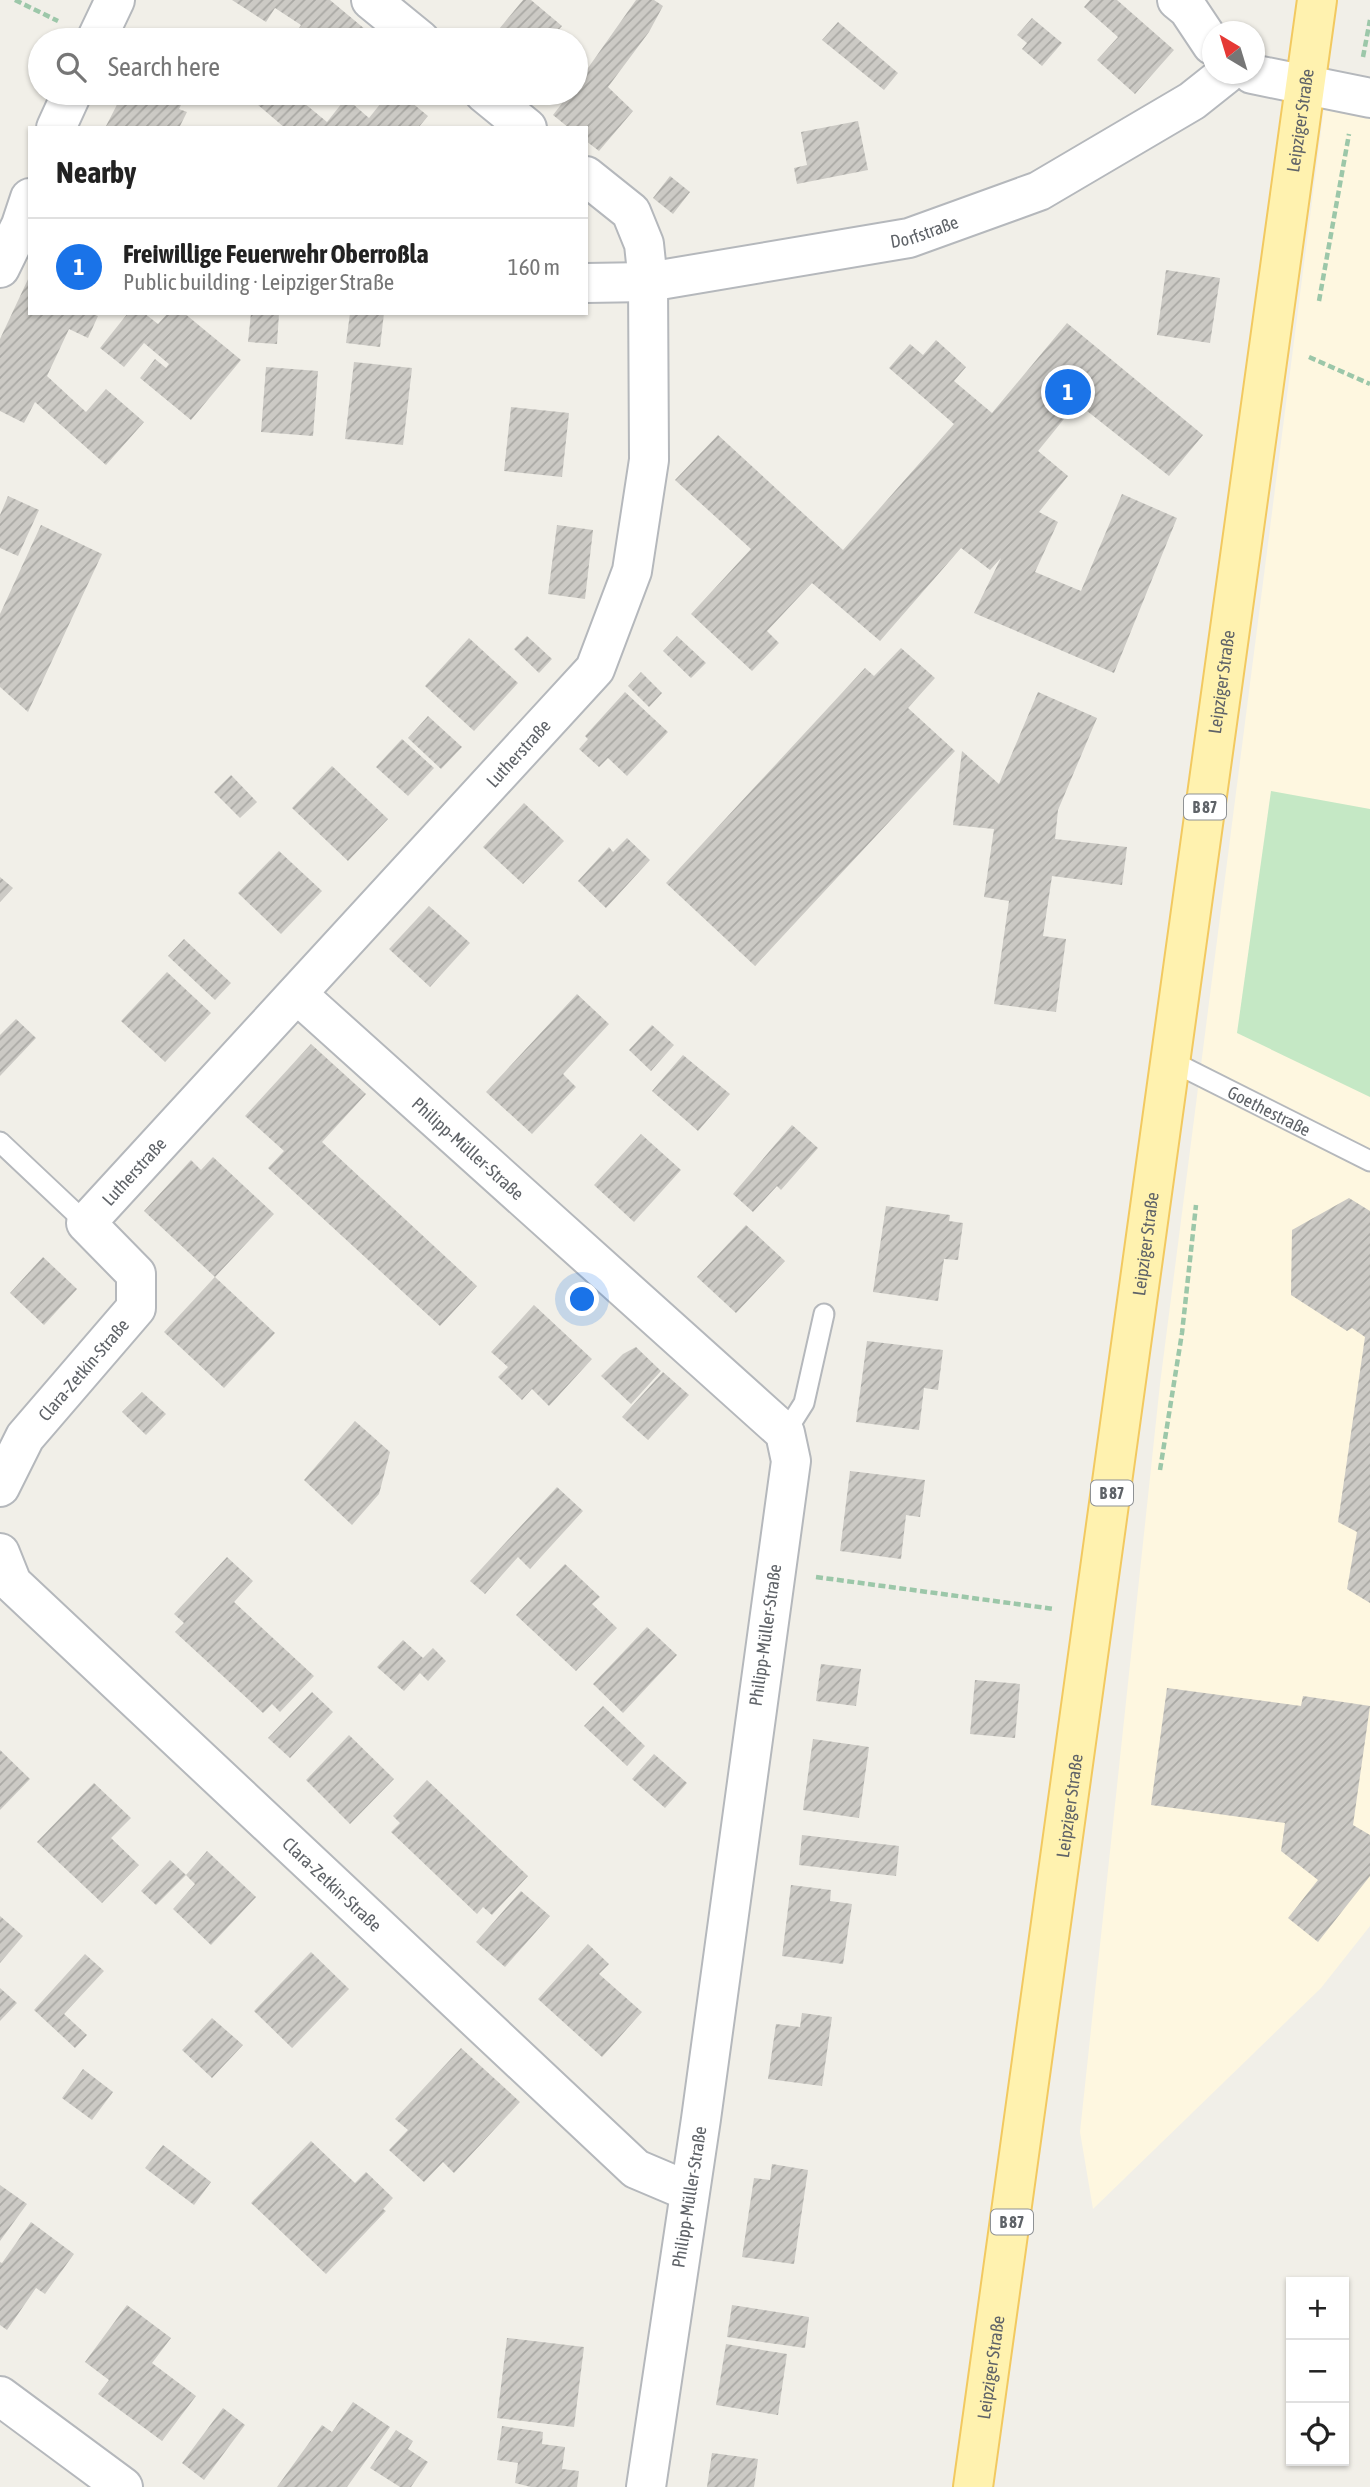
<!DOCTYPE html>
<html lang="en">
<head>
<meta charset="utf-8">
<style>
  body { margin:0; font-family:"Asap Condensed",sans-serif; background:#f6f6f6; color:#222 }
  .controls { position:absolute; right:21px; bottom:21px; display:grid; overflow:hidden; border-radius:0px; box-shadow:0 2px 5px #0004 }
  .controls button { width:63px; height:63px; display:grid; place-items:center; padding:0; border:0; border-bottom:2px solid #e0e0e0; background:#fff; color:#222; font:35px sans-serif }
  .compass { position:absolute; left:1202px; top:21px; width:63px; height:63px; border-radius:50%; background:#fff; box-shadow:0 2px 5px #0004; rotate:322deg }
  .you { position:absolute; left:583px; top:1300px; width:24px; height:24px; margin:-18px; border:5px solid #fff; border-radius:50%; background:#1a73e8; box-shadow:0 0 0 10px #1a73e833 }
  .badge { display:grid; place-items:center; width:46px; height:46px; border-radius:50%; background:#1a73e8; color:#fff; font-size:23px; font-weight:700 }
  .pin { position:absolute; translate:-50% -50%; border:4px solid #fff; box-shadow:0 2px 7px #0006 }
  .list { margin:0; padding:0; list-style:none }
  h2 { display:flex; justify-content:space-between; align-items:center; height:91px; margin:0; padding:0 28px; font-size:30px }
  h2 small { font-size:23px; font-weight:400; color:#767676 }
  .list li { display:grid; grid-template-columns:46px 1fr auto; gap:21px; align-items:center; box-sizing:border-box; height:98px; padding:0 28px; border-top:2px solid #e0e0e0 }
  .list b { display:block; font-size:26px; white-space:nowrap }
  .list p { margin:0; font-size:23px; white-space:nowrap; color:#767676 }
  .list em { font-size:23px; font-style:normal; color:#767676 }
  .icon { flex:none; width:38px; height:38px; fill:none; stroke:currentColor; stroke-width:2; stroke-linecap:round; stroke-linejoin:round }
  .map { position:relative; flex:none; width:1370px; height:2487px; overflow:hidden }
  .search { position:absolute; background:#fff; box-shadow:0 2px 5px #0004; left:28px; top:28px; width:560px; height:77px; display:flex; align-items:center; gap:18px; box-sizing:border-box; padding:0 24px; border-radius:38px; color:#767676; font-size:26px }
  .panel { position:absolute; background:#fff; box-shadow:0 2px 5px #0004; left:28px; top:126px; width:560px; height:189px; border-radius:0px }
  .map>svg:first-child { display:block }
  .commercial { fill:#fef7e0 }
  .grass { fill:#c5e8c5 }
  .building { fill:url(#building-hatch) }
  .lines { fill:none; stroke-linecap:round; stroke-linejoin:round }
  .service-casing { stroke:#b5b8bc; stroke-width:23 }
  .minor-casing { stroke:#b5b8bc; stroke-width:42 }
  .primary-casing { stroke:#f2c960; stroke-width:42 }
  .path { stroke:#9cc7a9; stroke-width:4.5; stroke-dasharray:7 3.5; stroke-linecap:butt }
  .service { stroke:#fff; stroke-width:19 }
  .minor { stroke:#fff; stroke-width:38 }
  .primary { stroke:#fff2af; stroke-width:38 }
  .labels { text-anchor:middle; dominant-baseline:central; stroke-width:7; stroke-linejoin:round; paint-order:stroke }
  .shield { fill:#fff; stroke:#8f9295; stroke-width:2 }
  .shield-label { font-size:16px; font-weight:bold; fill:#5f6368 }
  .street-label { font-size:18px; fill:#5f6368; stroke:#fff }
</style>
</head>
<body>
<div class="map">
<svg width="1370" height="2487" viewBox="0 0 1370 2487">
  <defs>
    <pattern id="building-hatch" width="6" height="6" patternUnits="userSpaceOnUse" patternTransform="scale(1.75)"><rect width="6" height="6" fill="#cccac5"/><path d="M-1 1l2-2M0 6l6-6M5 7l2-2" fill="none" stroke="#a9a8a4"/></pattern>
  </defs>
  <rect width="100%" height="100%" fill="#f1efe8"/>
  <polygon class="commercial" points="1325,100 1370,114 1370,1926 1321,1988 1093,2209 1080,2132 1160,1384"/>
  <polygon class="grass" points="1271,791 1370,809 1370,1097 1237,1033"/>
  <g class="building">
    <polygon points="232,0 330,0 366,30 358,40 291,40 301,25 275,8 266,22"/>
    <polygon points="523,0 531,0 562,26 553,36 558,40 490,40"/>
    <polygon points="636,0 654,0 663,6 649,32 608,87 633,111 599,151 586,141 586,128 569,128 553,115 570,93 576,93 576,85"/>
    <polygon points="1090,0 1117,0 1174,50 1135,94 1097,60 1118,37 1084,7"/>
    <polygon points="1032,18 1062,43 1042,66 1022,49 1027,43 1017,35"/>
    <polygon points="838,22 898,73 884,90 822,40"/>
    <polygon points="246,28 261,40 236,40"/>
    <polygon points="123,93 187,93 179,109 187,112 179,128 105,128"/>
    <polygon points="244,93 292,93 327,122 346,98 369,118 389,93 400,93 428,116 418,128 285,128"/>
    <polygon points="858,121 868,170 797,184 794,168 807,165 801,132"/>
    <polygon points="670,176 690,192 673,214 653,198"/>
    <polygon points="1166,270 1220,278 1210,343 1157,335"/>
    <polygon points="30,275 30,313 91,313 98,316 88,338 69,329 47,376 86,412 106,389 144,422 106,465 35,402 24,423 0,411 0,339"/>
    <polygon points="128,313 144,313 158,324 168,313 184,313 241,360 191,420 140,378 155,359 166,368 169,364 144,343 124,367 100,348"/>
    <polygon points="251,313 279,313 277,344 248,342"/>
    <polygon points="350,313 384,313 380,347 346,343"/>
    <polygon points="1067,323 1203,435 1169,476 1077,403 1038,451 1068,476 1039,512 1058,522 1035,572 1081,591 1122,494 1177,518 1114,673 974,613 1001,558 990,570 961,548 880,641 812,583 767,631 779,643 752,671 691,614 751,549 675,480 718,435 843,550 954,424 889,368 910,344 923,355 936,340 966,367 954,381 992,413"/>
    <polygon points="354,362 412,368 403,445 345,439"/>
    <polygon points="266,367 318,371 313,436 261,432"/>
    <polygon points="511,407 569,413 562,477 504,471"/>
    <polygon points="8,496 39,510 18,556 0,548 0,515"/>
    <polygon points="41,525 102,554 28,712 0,687 0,614"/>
    <polygon points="557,525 593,530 585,599 548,594"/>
    <polygon points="527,636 552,659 539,673 514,649"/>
    <polygon points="677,636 706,663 691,678 663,651"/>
    <polygon points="469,638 518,683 474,731 425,686"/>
    <polygon points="901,648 935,678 908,708 955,751 755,966 666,883 865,668 874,676"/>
    <polygon points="641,672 662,693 649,707 628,686"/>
    <polygon points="625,692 668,732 627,776 608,758 599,767 579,749 588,739 585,736"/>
    <polygon points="1038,692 1097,718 1058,810 1055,839 1127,847 1122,885 1052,876 1043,936 1066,939 1056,1012 994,1004 1009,901 984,897 994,829 953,825 962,751 999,784"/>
    <polygon points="428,716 462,747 441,769 408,738"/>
    <polygon points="402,739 434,768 408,796 376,767"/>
    <polygon points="332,766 388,819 348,861 292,808"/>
    <polygon points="231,775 257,802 240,818 214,792"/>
    <polygon points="524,803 564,841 523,884 483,847"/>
    <polygon points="627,838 650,860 606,908 578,881 609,847 613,852"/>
    <polygon points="279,851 322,891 281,934 238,893"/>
    <polygon points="0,877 13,888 0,902"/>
    <polygon points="429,906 470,943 430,987 389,949"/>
    <polygon points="184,939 231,983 215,1000 168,956"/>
    <polygon points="167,972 211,1013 165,1062 121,1021"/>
    <polygon points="577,994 609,1024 563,1074 576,1087 532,1134 486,1092"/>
    <polygon points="16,1019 36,1038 0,1076 0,1035"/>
    <polygon points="652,1025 674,1045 651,1071 629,1050"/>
    <polygon points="311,1044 366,1094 322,1142 477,1286 440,1326 268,1168 284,1151 245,1116"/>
    <polygon points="683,1055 730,1094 698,1131 652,1091"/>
    <polygon points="792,1125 818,1148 781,1190 777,1186 753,1212 733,1194"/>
    <polygon points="641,1134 681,1170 634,1222 594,1185"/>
    <polygon points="213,1157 274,1214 215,1277 144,1211 191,1160 201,1170"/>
    <polygon points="1349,1198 1370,1211 1370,1603 1347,1589 1357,1532 1338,1522 1365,1337 1352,1328 1347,1331 1291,1295 1292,1230"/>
    <polygon points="886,1206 950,1215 949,1221 963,1223 958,1260 944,1259 938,1301 873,1292"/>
    <polygon points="746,1225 785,1261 736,1313 697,1277"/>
    <polygon points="43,1257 77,1289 44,1325 10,1293"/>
    <polygon points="215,1277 275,1333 224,1388 164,1332"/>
    <polygon points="534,1305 592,1359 549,1406 532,1389 522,1400 498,1377 508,1367 491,1352"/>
    <polygon points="867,1341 943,1350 938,1390 924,1388 919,1430 856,1422"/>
    <polygon points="636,1347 661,1371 631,1404 601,1376 623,1354"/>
    <polygon points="663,1372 689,1395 648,1440 622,1417"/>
    <polygon points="142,1392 166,1414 146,1435 122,1412"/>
    <polygon points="355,1421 390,1452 379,1494 352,1525 304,1480"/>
    <polygon points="850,1471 925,1480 920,1517 906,1515 901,1559 840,1551"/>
    <polygon points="557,1487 583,1511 530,1569 518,1557 485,1594 470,1581"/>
    <polygon points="227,1557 253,1581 234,1602 314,1676 280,1712 272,1704 263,1713 175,1632 184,1623 174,1614"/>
    <polygon points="565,1564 600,1597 592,1604 617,1628 576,1671 516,1615"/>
    <polygon points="647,1627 677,1655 623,1713 593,1684"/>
    <polygon points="403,1640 423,1658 433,1648 446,1661 428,1681 420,1673 404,1691 377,1667"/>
    <polygon points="821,1664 861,1669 856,1706 816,1701"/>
    <polygon points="975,1680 1020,1684 1015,1738 970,1734"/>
    <polygon points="1167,1688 1301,1706 1303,1696 1370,1706 1353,1825 1370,1835 1370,1876 1318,1942 1288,1918 1318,1880 1281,1851 1285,1823 1151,1805"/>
    <polygon points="312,1692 333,1712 290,1758 268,1738"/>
    <polygon points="603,1706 645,1746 627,1766 584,1726"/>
    <polygon points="349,1735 394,1779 350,1824 306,1780"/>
    <polygon points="813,1739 869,1747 859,1818 803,1810"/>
    <polygon points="0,1750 30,1779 0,1810"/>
    <polygon points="654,1754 687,1783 665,1808 632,1779"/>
    <polygon points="427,1780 528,1876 492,1915 483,1907 477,1914 391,1832 400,1823 393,1816"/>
    <polygon points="94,1783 131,1818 111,1838 139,1865 102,1903 37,1842"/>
    <polygon points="802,1835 899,1846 896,1876 799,1865"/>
    <polygon points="207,1851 256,1897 211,1945 173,1909 195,1884 186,1875"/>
    <polygon points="170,1860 186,1875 156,1905 141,1891"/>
    <polygon points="791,1885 831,1890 830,1901 852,1904 843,1964 782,1956"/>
    <polygon points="521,1891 550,1916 505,1967 476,1942"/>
    <polygon points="0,1916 23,1936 0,1963"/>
    <polygon points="588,1944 609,1964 599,1974 642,2012 602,2057 538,1999"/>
    <polygon points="311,1952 349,1989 292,2048 254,2011"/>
    <polygon points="85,1954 104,1971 64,2014 87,2035 75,2048 34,2010"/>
    <polygon points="0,1988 17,2003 0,2021"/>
    <polygon points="802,2013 832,2017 822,2086 768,2079 776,2024 800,2027"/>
    <polygon points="212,2018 243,2045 212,2078 182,2050"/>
    <polygon points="461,2048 520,2102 454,2173 443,2162 424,2182 389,2150 408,2130 395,2119"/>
    <polygon points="83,2069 113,2092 92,2120 62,2098"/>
    <polygon points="311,2141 355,2183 366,2172 393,2198 383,2209 386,2211 326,2274 251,2203"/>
    <polygon points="163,2145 211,2182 194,2205 145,2168"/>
    <polygon points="772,2164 808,2170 794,2264 742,2257 754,2178 770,2180"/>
    <polygon points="0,2185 27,2204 0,2241"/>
    <polygon points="31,2222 74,2254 45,2294 36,2288 7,2330 0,2325 0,2262 2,2263"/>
    <polygon points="127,2305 171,2338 152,2363 196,2396 162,2441 98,2394 109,2380 85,2362"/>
    <polygon points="732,2305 809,2317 805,2348 727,2337"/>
    <polygon points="507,2338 584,2347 574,2427 497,2418"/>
    <polygon points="726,2344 787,2354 778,2415 716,2405"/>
    <polygon points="353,2402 390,2427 347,2487 277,2487 322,2425 332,2432"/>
    <polygon points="223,2408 245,2425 204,2480 182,2463"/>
    <polygon points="502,2426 543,2432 542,2444 565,2447 562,2469 579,2471 577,2487 531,2487 515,2483 518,2463 497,2460"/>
    <polygon points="396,2430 413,2441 408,2449 428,2462 411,2487 400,2487 370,2468"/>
    <polygon points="712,2453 758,2459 754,2487 707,2487"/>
  </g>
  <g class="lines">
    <g class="service-casing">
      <g id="service">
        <path id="s1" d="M1171 1061 1370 1161"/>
        <polyline points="0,1142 86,1223"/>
        <polyline points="785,1433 804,1403 824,1314"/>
      </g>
    </g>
    <g class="minor-casing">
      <g id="minor">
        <polyline points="371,0 420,40"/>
        <polyline points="1177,0 1188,9 1212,45"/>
        <polyline points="96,40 115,0"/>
        <polyline points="1252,74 1370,98"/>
        <polyline points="484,93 527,128"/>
        <polyline points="56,128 72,93"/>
        <polyline points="0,268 21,225 30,198"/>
        <path id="s2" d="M586 283 648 282 909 238 1039 191 1192 101 1226 74"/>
        <path id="s3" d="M298 995 785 1433 791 1461 701 2119 646 2487"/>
        <path id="s4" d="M0 1487 25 1437 136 1308V1274L86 1223 595 669 632 571 649 460 648 282 644 244 631 212 586 176"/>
        <path id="s5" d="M0 1553 12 1583 636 2169 688 2191"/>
        <polyline points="0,2396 123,2487"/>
      </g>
    </g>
    <g class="primary-casing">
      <g id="primary">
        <path id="s6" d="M973 2487C1094 1659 1196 828 1317 0"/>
      </g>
    </g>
    <g class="path">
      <polyline points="15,0 58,21"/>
      <polyline points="1363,57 1370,20"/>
      <polyline points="1319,301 1349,134"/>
      <polyline points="1309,357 1370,384"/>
      <polyline points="1160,1470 1182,1333 1196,1205"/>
      <polyline points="816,1577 1054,1609"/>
    </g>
    <use href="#service" class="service"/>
    <use href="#minor" class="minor"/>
    <use href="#primary" class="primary"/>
  </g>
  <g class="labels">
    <g class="shield">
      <rect x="1184" y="794.5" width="42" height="25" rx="5"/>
      <rect x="1091" y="1480.5" width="42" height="25" rx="5"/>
      <rect x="991" y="2209.5" width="42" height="25" rx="5"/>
    </g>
    <g class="shield-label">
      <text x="1205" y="807">B 87</text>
      <text x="1112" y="1493">B 87</text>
      <text x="1012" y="2222">B 87</text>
    </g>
    <g class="street-label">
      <text stroke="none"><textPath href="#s6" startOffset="2389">Leipziger Straße</textPath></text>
      <text stroke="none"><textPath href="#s2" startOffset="343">Dorfstraße</textPath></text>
      <text stroke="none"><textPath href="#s6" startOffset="1822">Leipziger Straße</textPath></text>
      <text stroke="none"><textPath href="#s4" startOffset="970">Lutherstraße</textPath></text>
      <text stroke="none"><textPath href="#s1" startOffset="110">Goethestraße</textPath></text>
      <text stroke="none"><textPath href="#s3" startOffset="229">Philipp-Müller-Straße</textPath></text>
      <text stroke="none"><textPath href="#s4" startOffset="402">Lutherstraße</textPath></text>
      <text stroke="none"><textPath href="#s6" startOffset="1255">Leipziger Straße</textPath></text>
      <text stroke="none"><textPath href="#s4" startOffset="145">Clara-Zetkin-Straße</textPath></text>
      <text transform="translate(765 1635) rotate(-82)">Philipp-Müller-Straße</text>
      <text stroke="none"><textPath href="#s6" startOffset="688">Leipziger Straße</textPath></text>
      <text stroke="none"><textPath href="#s5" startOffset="472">Clara-Zetkin-Straße</textPath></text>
      <text transform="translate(689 2197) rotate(-81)">Philipp-Müller-Straße</text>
      <text stroke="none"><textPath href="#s6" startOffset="121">Leipziger Straße</textPath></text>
    </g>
  </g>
</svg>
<div class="controls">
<button>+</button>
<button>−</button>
<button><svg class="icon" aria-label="locate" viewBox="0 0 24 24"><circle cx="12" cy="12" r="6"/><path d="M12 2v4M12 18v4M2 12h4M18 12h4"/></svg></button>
</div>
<svg class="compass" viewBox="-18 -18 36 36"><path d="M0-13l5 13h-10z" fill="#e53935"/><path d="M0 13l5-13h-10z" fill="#767676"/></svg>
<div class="you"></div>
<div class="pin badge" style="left:1068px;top:392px">1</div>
<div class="search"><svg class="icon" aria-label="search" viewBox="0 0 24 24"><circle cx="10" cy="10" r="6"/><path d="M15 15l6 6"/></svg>Search here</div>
<section class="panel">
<h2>Nearby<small></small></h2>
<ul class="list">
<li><span class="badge">1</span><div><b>Freiwillige Feuerwehr Oberroßla</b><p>Public building · Leipziger Straße</p></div><em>160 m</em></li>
</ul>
</section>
</div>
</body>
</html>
